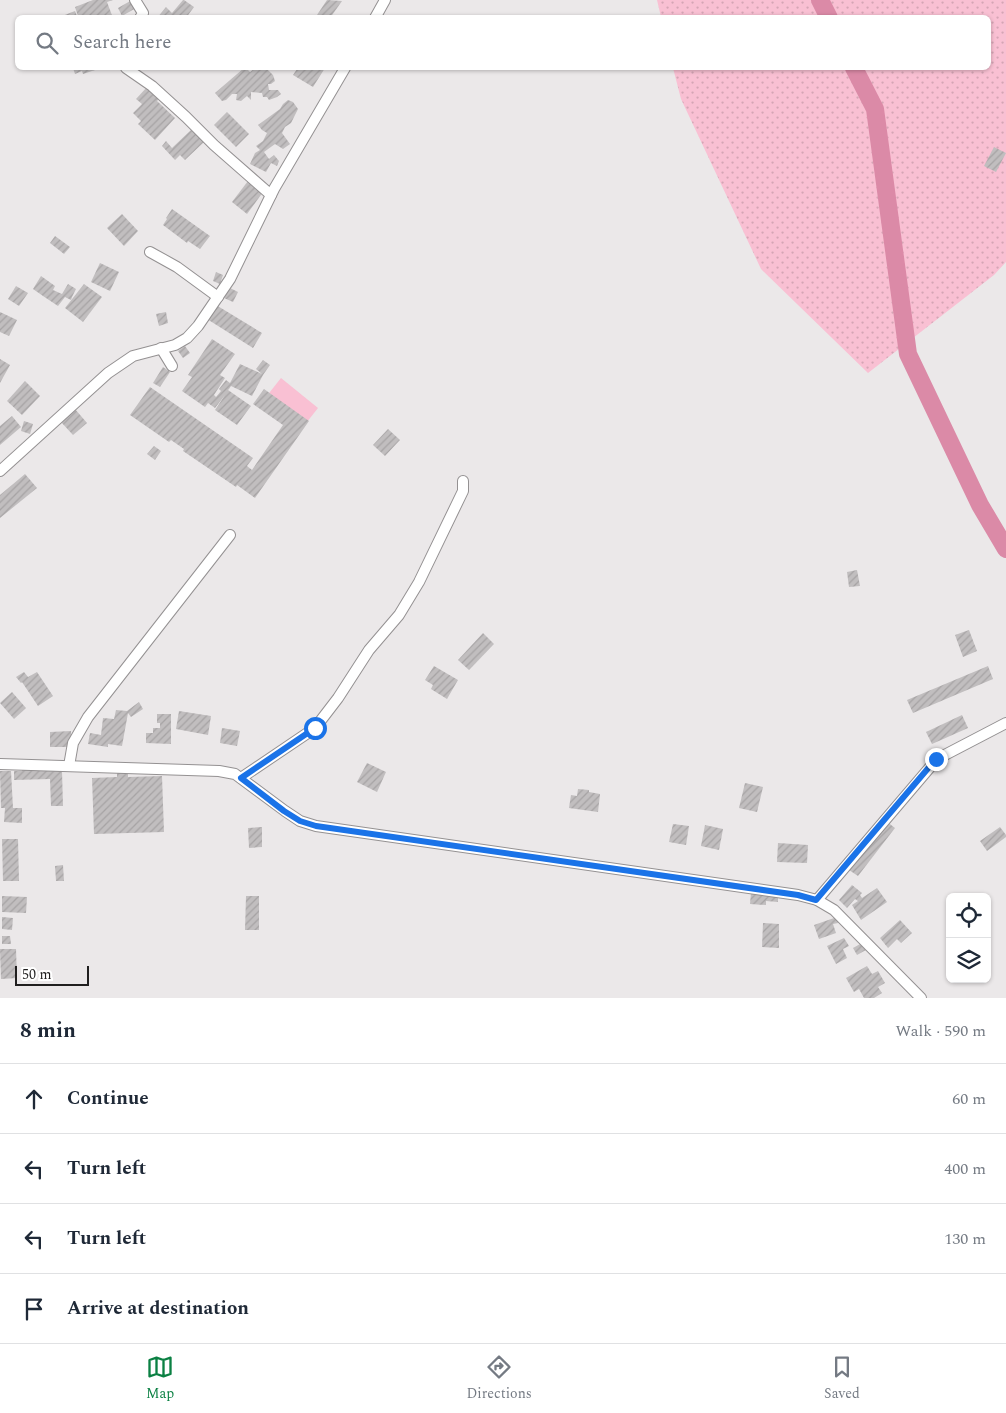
<!DOCTYPE html>
<html lang="en">
<head>
<meta charset="utf-8">
<style>
  body { margin:0; font-family:Spectral,serif; background:#f2f2f3; color:#1f2937 }
  .controls { position:absolute; right:15px; bottom:15px; display:grid; overflow:hidden; border-radius:8px; box-shadow:0 1px 4px #0004 }
  .controls button { width:45px; height:45px; display:grid; place-items:center; padding:0; border:0; border-bottom:1px solid #e0e1e3; background:#fff; color:#1f2937; font:25px sans-serif }
  .scale { position:absolute; left:15px; bottom:12px; width:74px; box-sizing:border-box; padding-left:5px; border:2px solid #201f1f; border-top:0; font-size:14px; line-height:18px; white-space:nowrap; color:#201f1f; -webkit-text-stroke:4px #fff; paint-order:stroke }
  .stop { position:absolute; width:15px; height:15px; margin:-11px; border:4px solid #1a73e8; border-radius:50%; background:#fff }
  .stop.end { background:#1a73e8; border-color:#fff; box-shadow:0 1px 5px #0008 }
  .list { margin:0; padding:0; list-style:none }
  h2 { display:flex; justify-content:space-between; align-items:center; height:65px; margin:0; padding:0 20px; font-size:21px }
  h2 small { font-size:16px; font-weight:400; color:#747a83 }
  .list li { display:grid; grid-template-columns:32px 1fr auto; gap:15px; align-items:center; box-sizing:border-box; height:70px; padding:0 20px; border-top:1px solid #e0e1e3 }
  .list b { display:block; font-size:19px; white-space:nowrap }
  .list em { font-size:16px; font-style:normal; color:#747a83 }
  .icon { flex:none; width:28px; height:28px; fill:none; stroke:currentColor; stroke-width:2; stroke-linecap:round; stroke-linejoin:round }
  .map { position:relative; flex:none; width:1006px; height:998px; overflow:hidden }
  .search { position:absolute; background:#fff; box-shadow:0 1px 4px #0004; left:15px; right:15px; top:15px; height:55px; display:flex; align-items:center; gap:12px; box-sizing:border-box; padding:0 18px; border-radius:8px; color:#747a83; font-size:19px }
  .sheet { height:345px; background:#fff }
  nav { display:flex; justify-content:space-around; align-items:center; box-sizing:border-box; height:70px; border-top:1px solid #e0e1e3; background:#fff; font-size:14px; color:#747a83 }
  nav a { display:grid; justify-items:center; gap:2px }
  nav .on { color:#0b8043 }
  .map>svg:first-child { display:block }
  .grass { fill:url(#grass-dots) }
  .pitch { fill:#f9c0d3 }
  .lines { fill:none; stroke-linecap:round; stroke-linejoin:round }
  .river { stroke:#db8aa7; stroke-width:18 }
  .building { fill:url(#building-hatch) }
  .minor-casing { stroke:#949192; stroke-width:12 }
  .minor { stroke:#fff; stroke-width:10 }
  .route { stroke:#1a73e8; stroke-width:6 }
</style>
</head>
<body>
<div class="map">
<svg width="1006" height="998" viewBox="0 0 1006 998">
  <defs>
    <pattern id="grass-dots" width="8" height="8" patternUnits="userSpaceOnUse" patternTransform="scale(1.25)"><rect width="8" height="8" fill="#f9c0d3"/><path d="M2 2h.1M6 6h.1" fill="none" stroke="#d5a5b5" stroke-width="1.8" stroke-linecap="round"/></pattern>
    <pattern id="building-hatch" width="6" height="6" patternUnits="userSpaceOnUse" patternTransform="scale(1.25)"><rect width="6" height="6" fill="#c1bebf"/><path d="M-1 1l2-2M0 6l6-6M5 7l2-2" fill="none" stroke="#a6a3a4"/></pattern>
  </defs>
  <rect width="100%" height="100%" fill="#ebe8e9"/>
  <polygon class="grass" points="657,0 1006,0 1006,262 994,275 868,373 761,269 681,99 673,68 988,68 988,18 661,17"/>
  <polygon class="pitch" points="281,378 318,408 303,427 266,397"/>
  <g class="lines">
    <g class="river">
      <polyline points="820,0 829,18"/>
      <polyline points="854,68 875,109 908,354 980,505 1006,549"/>
    </g>
  </g>
  <g class="building">
    <polygon points="93,0 113,0 107,2 113,18 57,18 75,11 77,16 78,16 75,7"/>
    <polygon points="132,0 136,8 122,16 118,8"/>
    <polygon points="183,0 184,0 194,7 186,18 179,18 177,16 176,18 157,18 166,7 172,13"/>
    <polygon points="327,0 342,1 330,18 315,18"/>
    <polygon points="73,68 101,68 83,74 82,71 75,74"/>
    <polygon points="244,68 246,68 250,72 255,68 266,68 273,75 275,81 271,84 268,84 269,90 278,90 281,94 277,97 269,100 267,97 263,97 262,93 251,92 251,100 247,96 241,101 236,100 237,94 232,94 226,100 222,101 215,93"/>
    <polygon points="295,68 325,68 313,87 293,75 297,69"/>
    <polygon points="148,86 161,97 157,101 175,118 155,140 138,124 141,121 133,113 142,104 136,99"/>
    <polygon points="288,100 293,102 298,109 291,123 285,127 282,133 290,144 283,149 275,144 264,152 269,159 274,155 279,161 277,166 271,163 266,172 250,164 255,153 260,150 256,146 263,141 267,133 262,130 258,125 280,109 283,104"/>
    <polygon points="227,112 249,134 236,147 214,125"/>
    <polygon points="191,130 204,142 185,160 180,155 175,160 162,146 166,141 172,148"/>
    <polygon points="994,147 1006,153 996,172 984,166"/>
    <polygon points="248,181 263,192 247,214 232,202"/>
    <polygon points="172,209 210,236 200,249 188,241 187,243 163,225 167,219 166,218"/>
    <polygon points="122,214 138,231 124,246 107,228"/>
    <polygon points="55,236 70,247 64,254 50,243"/>
    <polygon points="100,263 119,272 110,291 91,282"/>
    <polygon points="216,272 223,275 220,284 213,281"/>
    <polygon points="41,276 55,286 53,290 62,294 68,284 76,289 72,297 71,300 65,297 58,306 43,296 33,289"/>
    <polygon points="84,284 102,297 83,322 65,308"/>
    <polygon points="16,286 28,293 19,306 8,299"/>
    <polygon points="230,288 238,292 233,302 224,298"/>
    <polygon points="216,305 262,333 253,348 207,319"/>
    <polygon points="0,312 17,320 9,336 0,332"/>
    <polygon points="166,312 168,323 159,326 156,314"/>
    <polygon points="212,339 235,354 220,375 225,378 214,395 216,397 221,391 219,389 226,380 230,383 240,364 262,374 256,369 263,360 270,365 263,375 252,396 231,386 229,389 228,390 251,406 237,425 215,410 225,395 215,408 208,403 205,407 182,391 192,377 188,375"/>
    <polygon points="185,346 190,353 183,358 178,351"/>
    <polygon points="0,359 10,365 0,383"/>
    <polygon points="163,367 170,372 160,387 153,383"/>
    <polygon points="25,381 40,396 22,415 7,401"/>
    <polygon points="150,387 253,458 247,466 252,470 283,425 253,404 264,389 309,421 255,498 237,485 236,487 183,451 184,449 171,440 169,442 130,415"/>
    <polygon points="75,409 87,423 73,435 61,422"/>
    <polygon points="12,416 21,427 0,445 0,426"/>
    <polygon points="24,421 33,424 30,434 21,431"/>
    <polygon points="388,429 400,440 385,456 373,445"/>
    <polygon points="154,446 161,451 155,460 147,454"/>
    <polygon points="25,474 37,488 0,518 0,495"/>
    <polygon points="857,570 860,586 849,587 847,572"/>
    <polygon points="969,630 977,651 963,657 955,635"/>
    <polygon points="483,633 494,644 469,670 458,660"/>
    <polygon points="434,666 458,680 447,699 431,689 433,685 425,680"/>
    <polygon points="988,666 993,679 913,713 907,700"/>
    <polygon points="24,672 28,677 37,672 53,696 38,706 22,682 21,683 16,677"/>
    <polygon points="12,692 26,708 14,719 0,703"/>
    <polygon points="139,702 143,709 131,717 128,713 122,746 108,744 108,747 88,744 90,733 101,735 103,718 114,719 116,710 127,711"/>
    <polygon points="179,711 211,716 208,735 176,729"/>
    <polygon points="157,714 171,714 171,744 146,743 146,733 153,733 153,728 160,728 160,723 157,723"/>
    <polygon points="962,715 968,728 932,744 926,732"/>
    <polygon points="222,728 240,731 237,746 220,743"/>
    <polygon points="71,731 71,747 50,747 50,732"/>
    <polygon points="367,763 386,772 377,792 357,782"/>
    <polygon points="50,766 50,771 62,771 63,806 51,806 50,779 14,780 14,771 22,771 22,767"/>
    <polygon points="0,771 11,771 13,808 22,808 22,823 4,822 5,808 1,808"/>
    <polygon points="128,771 128,777 162,776 164,832 94,834 92,778 117,777 117,772"/>
    <polygon points="745,783 763,787 757,812 739,808"/>
    <polygon points="578,789 589,790 589,792 600,794 598,812 569,808 571,795 577,796"/>
    <polygon points="886,821 895,828 858,876 849,870"/>
    <polygon points="673,824 689,826 686,845 669,842"/>
    <polygon points="705,825 723,829 719,850 701,846"/>
    <polygon points="262,827 262,847 249,848 248,828"/>
    <polygon points="1000,827 1006,835 1006,837 987,851 980,841"/>
    <polygon points="2,839 18,839 19,881 3,881"/>
    <polygon points="778,843 808,845 807,863 777,862"/>
    <polygon points="63,865 64,881 56,881 55,866"/>
    <polygon points="852,885 862,893 860,895 862,898 877,888 887,902 861,920 852,905 858,901 855,899 847,908 839,900"/>
    <polygon points="751,892 778,894 778,902 766,901 766,905 750,904"/>
    <polygon points="2,896 27,897 26,913 2,912"/>
    <polygon points="246,896 259,896 259,930 245,930"/>
    <polygon points="2,917 13,918 12,930 2,929"/>
    <polygon points="837,917 838,923 833,924 836,933 819,939 814,925"/>
    <polygon points="900,920 912,933 901,943 897,939 888,948 880,938"/>
    <polygon points="763,923 779,924 779,948 762,947"/>
    <polygon points="2,936 10,936 11,944 2,944"/>
    <polygon points="844,938 849,946 843,949 847,958 836,964 827,946"/>
    <polygon points="862,943 866,950 857,955 853,948"/>
    <polygon points="0,949 16,949 17,978 1,979"/>
    <polygon points="867,966 872,974 878,971 885,983 878,987 882,993 874,998 864,998 859,989 854,992 846,978"/>
  </g>
  <g class="lines">
    <g class="minor-casing">
      <g id="minor">
        <polyline points="135,0 143,13 140,18"/>
        <polyline points="375,18 385,0"/>
        <polyline points="126,68 152,86 186,117 214,145 271,195"/>
        <polyline points="150,252 177,267 218,297"/>
        <polyline points="161,348 172,366"/>
        <polyline points="0,471 108,373 133,356 175,345 187,338 198,326 230,279 274,189 345,68"/>
        <polyline points="0,764 219,771 235,774 285,811 300,821 316,826 798,895 817,900 834,910 921,998"/>
        <polyline points="69,766 73,743 88,717 230,535"/>
        <polyline points="241,778 315,728 338,698 369,650 399,615 419,582 463,491 463,481"/>
        <polyline points="817,900 937,759 1006,723"/>
      </g>
    </g>
    <use href="#minor" class="minor"/>
  </g>
  <g class="lines">
    <polyline class="route" points="315,728 241,778 284,811 300,821 316,826 798,895 816,900 936,759"/>
  </g>
</svg>
<div class="controls">
<button><svg class="icon" aria-label="locate" viewBox="0 0 24 24"><circle cx="12" cy="12" r="6"/><path d="M12 2v4M12 18v4M2 12h4M18 12h4"/></svg></button>
<button><svg class="icon" aria-label="layers" viewBox="0 0 24 24"><path d="M12 4l9 5-9 5-9-5zM3 14l9 5 9-5"/></svg></button>
</div>
<div class="scale">50 m</div>
<div class="stop" style="left:315px;top:728px"></div>
<div class="stop end" style="left:936px;top:759px"></div>
<div class="search"><svg class="icon" aria-label="search" viewBox="0 0 24 24"><circle cx="10" cy="10" r="6"/><path d="M15 15l6 6"/></svg>Search here</div>
</div>
<section class="sheet">
<h2>8 min<small>Walk · 590 m</small></h2>
<ul class="list">
<li><svg class="icon" aria-label="ahead" viewBox="0 0 24 24"><path d="M12 20V5M6 11l6-6 6 6"/></svg><div><b>Continue</b></div><em>60 m</em></li>
<li><svg class="icon" aria-label="left" viewBox="0 0 24 24"><path d="M17 20v-9H6M10 6l-5 5 5 5"/></svg><div><b>Turn left</b></div><em>400 m</em></li>
<li><svg class="icon" aria-label="left" viewBox="0 0 24 24"><path d="M17 20v-9H6M10 6l-5 5 5 5"/></svg><div><b>Turn left</b></div><em>130 m</em></li>
<li><svg class="icon" aria-label="arrive" viewBox="0 0 24 24"><path d="M6 21V4h12l-3 4 3 4H6"/></svg><div><b>Arrive at destination</b></div></li>
</ul>
</section>
<nav>
<a class="on"><svg class="icon" aria-label="map" viewBox="0 0 24 24"><path d="M3 6l6-2 6 2 6-2v14l-6 2-6-2-6 2zM9 4v14M15 6v14"/></svg>Map</a>
<a><svg class="icon" aria-label="directions" viewBox="0 0 24 24"><path d="M12 3l9 9-9 9-9-9zM9 14v-3h6M13 9l2 2-2 2"/></svg>Directions</a>
<a><svg class="icon" aria-label="saved" viewBox="0 0 24 24"><path d="M7 4h10v16l-5-4-5 4z"/></svg>Saved</a>
</nav>
</body>
</html>
